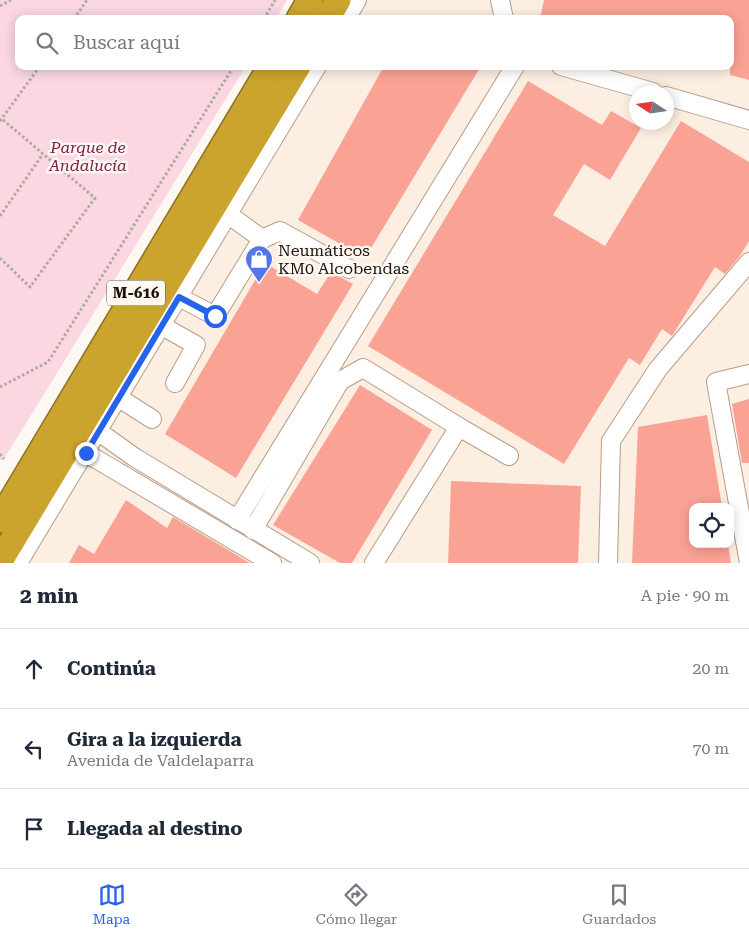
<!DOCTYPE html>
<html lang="es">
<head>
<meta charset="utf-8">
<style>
  body { margin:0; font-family:"Roboto Serif",serif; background:#f6f6f7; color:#1f2937 }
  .controls { position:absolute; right:15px; bottom:15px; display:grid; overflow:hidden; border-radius:10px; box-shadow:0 2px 12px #0003 }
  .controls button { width:45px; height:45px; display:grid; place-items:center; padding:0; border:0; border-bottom:1px solid #e0e1e3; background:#fff; color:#1f2937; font:25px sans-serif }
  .compass { position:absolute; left:629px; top:85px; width:45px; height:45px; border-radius:50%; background:#fff; box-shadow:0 2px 12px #0003; rotate:282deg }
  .stop { position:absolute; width:15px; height:15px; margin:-11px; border:4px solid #2563eb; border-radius:50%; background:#fff }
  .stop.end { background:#2563eb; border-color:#fff; box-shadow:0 1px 5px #0008 }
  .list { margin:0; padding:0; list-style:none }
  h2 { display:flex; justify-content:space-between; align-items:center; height:65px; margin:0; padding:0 20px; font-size:21px }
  h2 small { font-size:16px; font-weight:400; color:#747a83 }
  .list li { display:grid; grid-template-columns:32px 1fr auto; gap:15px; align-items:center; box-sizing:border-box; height:80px; padding:0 20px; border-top:1px solid #e0e1e3 }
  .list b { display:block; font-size:19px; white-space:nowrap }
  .list p { margin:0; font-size:16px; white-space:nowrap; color:#747a83 }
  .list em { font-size:16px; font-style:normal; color:#747a83 }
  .icon { flex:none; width:28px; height:28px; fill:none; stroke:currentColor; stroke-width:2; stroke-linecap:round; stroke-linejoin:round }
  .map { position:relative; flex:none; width:749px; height:563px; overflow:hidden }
  .search { position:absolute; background:#fff; box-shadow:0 2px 12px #0003; left:15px; right:15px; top:15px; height:55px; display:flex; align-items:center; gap:12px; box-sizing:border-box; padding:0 18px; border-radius:10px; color:#747a83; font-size:19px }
  .sheet { height:305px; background:#fff }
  nav { display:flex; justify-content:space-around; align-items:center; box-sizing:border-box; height:70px; border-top:1px solid #e0e1e3; background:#fff; font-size:14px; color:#747a83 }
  nav a { display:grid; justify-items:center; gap:2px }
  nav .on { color:#2563eb }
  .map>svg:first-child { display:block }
  .built { fill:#fdeee2; fill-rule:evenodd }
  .green { fill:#fad7e1 }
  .building { fill:#faa294 }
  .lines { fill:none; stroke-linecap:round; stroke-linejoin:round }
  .minor-casing { stroke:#ba9c86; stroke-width:20 }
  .highway-casing { stroke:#8d7121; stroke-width:28 }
  .path { stroke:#b0a9a3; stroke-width:3; stroke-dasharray:2.5 2.5; stroke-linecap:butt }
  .minor { stroke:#fff; stroke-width:18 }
  .highway { stroke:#caa42d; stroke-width:25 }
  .route { stroke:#2563eb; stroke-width:6 }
  .labels { text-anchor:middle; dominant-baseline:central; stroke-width:5; stroke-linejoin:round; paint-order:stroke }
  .shield { fill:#fef8f3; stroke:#605850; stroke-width:1 }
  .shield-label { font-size:15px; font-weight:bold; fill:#1d130a }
  .park-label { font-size:16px; font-style:italic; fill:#801e49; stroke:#fef8f3 }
  .poi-label { font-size:16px; fill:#1d130a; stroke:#fef8f3; text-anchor:start }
</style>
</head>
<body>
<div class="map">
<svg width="749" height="563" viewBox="0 0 749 563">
  <rect width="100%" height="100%" fill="#fef8f3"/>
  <path class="built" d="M339 0H749V563H15L301 66H730V19H328ZM636 92H666V122H636ZM693 507H730V544H693Z"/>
  <polygon class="green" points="0,0 287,0 276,19 19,19 19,66 246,66 4,459 0,460"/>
  <g class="building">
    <polygon points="544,0 749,0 749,80 730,75 730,19 540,19"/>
    <polygon points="384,66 481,66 365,258 298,220"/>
    <polygon points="528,81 602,125 611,111 641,128 610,180 584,164 553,215 605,246 681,121 749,162 749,241 739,257 725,274 715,267 672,336 662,329 640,365 629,358 564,464 368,346"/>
    <polygon points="265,263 317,294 331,272 353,284 236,478 165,434"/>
    <polygon points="360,385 432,430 352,563 340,563 273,525"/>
    <polygon points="749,399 749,463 742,463 732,404"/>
    <polygon points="707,415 722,507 693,507 693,544 728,544 731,563 632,563 638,427"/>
    <polygon points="451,481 581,486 578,563 448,563"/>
    <polygon points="126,500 167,528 173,517 250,563 69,563 79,545 94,554"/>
  </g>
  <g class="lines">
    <g class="minor-casing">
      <g id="minor">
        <polyline points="500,0 504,19"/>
        <polyline points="346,19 357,0"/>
        <polyline points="561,66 653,92"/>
        <polyline points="666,96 749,120"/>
        <polyline points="262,239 280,231 349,269"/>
        <polyline points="179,297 215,316 262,239 229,215"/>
        <polyline points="162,326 196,345 175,383"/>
        <polyline points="119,398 152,419"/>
        <polyline points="99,432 134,457 310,563"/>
        <polyline points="86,453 272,563"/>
        <polyline points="237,520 515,66"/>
        <polyline points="253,530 340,381 363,368 459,427"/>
        <polyline points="18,563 317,66"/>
        <polyline points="374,563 459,427 509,456"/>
        <polyline points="608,563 611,441 658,369 749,262"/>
        <polyline points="749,563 716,382 749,374"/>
      </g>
    </g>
    <g class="highway-casing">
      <g id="highway">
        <polyline points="299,19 310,0"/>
        <polyline points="327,19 338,0"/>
        <polyline points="0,520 271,66"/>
        <polyline points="0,561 298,66"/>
      </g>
    </g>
    <g class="path">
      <polyline points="0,6 11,0"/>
      <polyline points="74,19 87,0"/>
      <polyline points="264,19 275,0"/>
      <polyline points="0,121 40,66"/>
      <polyline points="0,216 43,154"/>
      <polyline points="0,258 30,287 95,198 2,119"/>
      <polyline points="0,387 48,362 234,66"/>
      <polyline points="0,454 4,459"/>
    </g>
    <use href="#minor" class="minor"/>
    <use href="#highway" class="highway"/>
  </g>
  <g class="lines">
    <polyline class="route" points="86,453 179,297 215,316"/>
  </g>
  <defs>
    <g id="shop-pin" transform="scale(1.4375)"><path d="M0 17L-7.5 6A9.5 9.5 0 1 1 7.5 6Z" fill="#5176ea" stroke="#fef8f3"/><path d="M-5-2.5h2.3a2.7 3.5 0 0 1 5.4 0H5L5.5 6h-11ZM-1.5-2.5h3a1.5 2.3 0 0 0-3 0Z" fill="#fff"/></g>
  </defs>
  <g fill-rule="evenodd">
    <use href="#shop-pin" x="259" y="259"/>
  </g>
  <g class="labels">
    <rect class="shield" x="107" y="280.5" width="58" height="25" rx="4"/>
    <g class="shield-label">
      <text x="136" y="293">M-616</text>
    </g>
    <g class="park-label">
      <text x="88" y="147">Parque de<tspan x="88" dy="18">Andalucía</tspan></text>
    </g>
    <g class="poi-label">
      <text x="278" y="250">Neumáticos<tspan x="278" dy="18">KM0 Alcobendas</tspan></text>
    </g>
  </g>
</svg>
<div class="controls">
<button><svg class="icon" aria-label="locate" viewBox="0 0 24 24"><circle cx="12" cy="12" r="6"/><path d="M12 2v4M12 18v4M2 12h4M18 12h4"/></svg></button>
</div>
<svg class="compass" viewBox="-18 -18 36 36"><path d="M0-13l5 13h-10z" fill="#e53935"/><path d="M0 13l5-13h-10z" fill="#747a83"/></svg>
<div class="stop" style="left:215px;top:316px"></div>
<div class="stop end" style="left:86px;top:453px"></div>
<div class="search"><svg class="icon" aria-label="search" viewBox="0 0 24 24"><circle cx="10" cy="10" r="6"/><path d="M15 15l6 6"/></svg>Buscar aquí</div>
</div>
<section class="sheet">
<h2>2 min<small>A pie · 90 m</small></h2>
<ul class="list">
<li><svg class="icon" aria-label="ahead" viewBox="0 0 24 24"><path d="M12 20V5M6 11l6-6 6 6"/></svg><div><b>Continúa</b></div><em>20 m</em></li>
<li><svg class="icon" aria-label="left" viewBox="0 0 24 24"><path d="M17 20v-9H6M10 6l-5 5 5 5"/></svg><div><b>Gira a la izquierda</b><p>Avenida de Valdelaparra</p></div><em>70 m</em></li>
<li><svg class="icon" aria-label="arrive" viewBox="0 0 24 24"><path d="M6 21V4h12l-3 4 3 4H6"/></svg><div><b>Llegada al destino</b></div></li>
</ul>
</section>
<nav>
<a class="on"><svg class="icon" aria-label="map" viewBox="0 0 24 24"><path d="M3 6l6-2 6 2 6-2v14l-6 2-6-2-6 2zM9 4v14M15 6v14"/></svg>Mapa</a>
<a><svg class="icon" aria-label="directions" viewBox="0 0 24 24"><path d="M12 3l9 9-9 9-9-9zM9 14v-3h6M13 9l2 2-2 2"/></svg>Cómo llegar</a>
<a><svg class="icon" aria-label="saved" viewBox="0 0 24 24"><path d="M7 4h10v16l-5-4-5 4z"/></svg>Guardados</a>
</nav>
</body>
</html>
